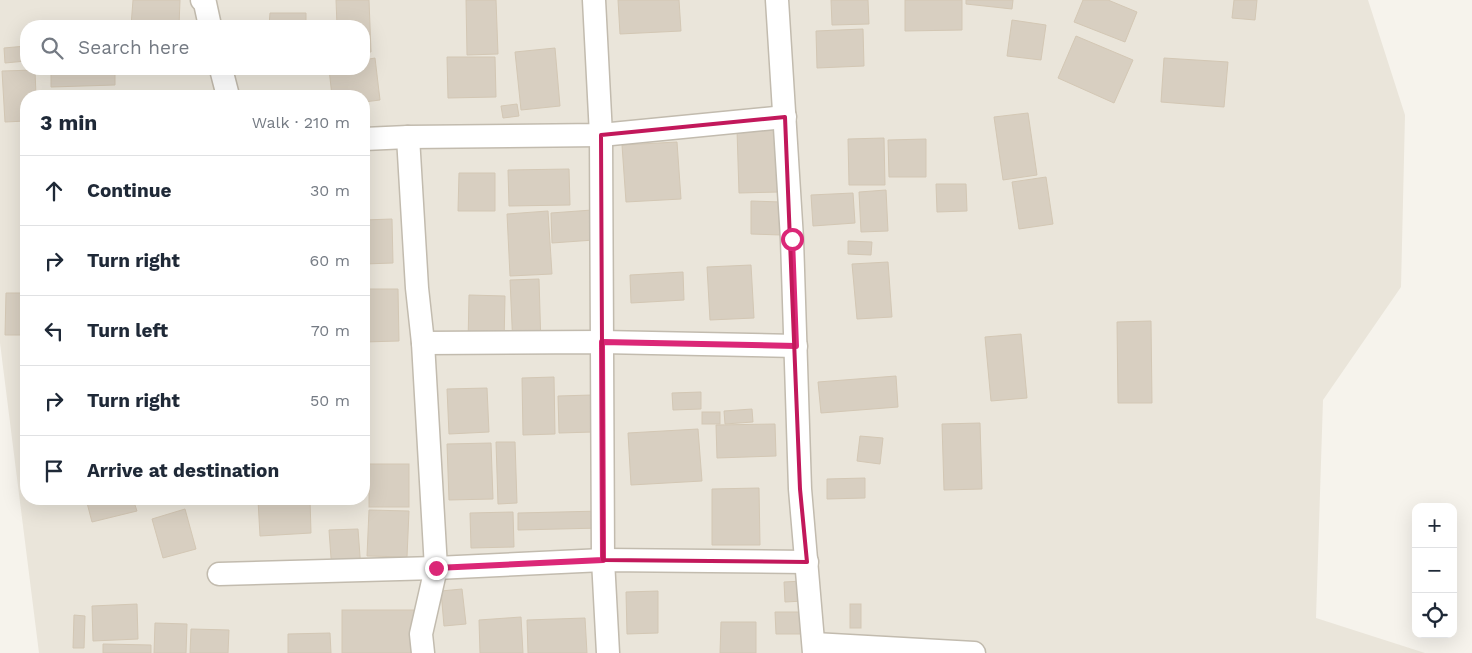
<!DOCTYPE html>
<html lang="en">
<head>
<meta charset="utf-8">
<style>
  body { margin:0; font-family:"Work Sans",sans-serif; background:#f6f6f7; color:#1f2937 }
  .controls { position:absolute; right:15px; bottom:15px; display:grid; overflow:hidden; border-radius:10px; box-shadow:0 5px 20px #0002 }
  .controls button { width:45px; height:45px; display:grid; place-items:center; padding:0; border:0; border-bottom:1px solid #e0e1e3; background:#fff; color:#1f2937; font:25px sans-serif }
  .stop { position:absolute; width:15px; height:15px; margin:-11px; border:4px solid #db2777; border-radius:50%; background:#fff }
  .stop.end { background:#db2777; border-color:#fff; box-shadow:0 1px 5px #0008 }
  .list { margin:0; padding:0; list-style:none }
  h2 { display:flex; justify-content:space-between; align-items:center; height:65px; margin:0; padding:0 20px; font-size:21px }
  h2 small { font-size:16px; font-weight:400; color:#747a83 }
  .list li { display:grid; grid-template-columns:32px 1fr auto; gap:15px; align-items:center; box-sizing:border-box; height:70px; padding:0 20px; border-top:1px solid #e0e1e3 }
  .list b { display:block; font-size:19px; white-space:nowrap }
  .list em { font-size:16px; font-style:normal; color:#747a83 }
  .icon { flex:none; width:28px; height:28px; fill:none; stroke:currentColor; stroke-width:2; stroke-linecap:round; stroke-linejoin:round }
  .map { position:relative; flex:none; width:1472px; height:653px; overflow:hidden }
  .search { position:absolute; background:#fff; box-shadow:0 5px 20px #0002; left:20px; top:20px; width:350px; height:55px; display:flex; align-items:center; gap:12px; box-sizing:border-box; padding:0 18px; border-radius:20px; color:#747a83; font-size:19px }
  .panel { position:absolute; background:#fff; box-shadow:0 5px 20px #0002; left:20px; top:90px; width:350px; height:415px; border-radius:20px }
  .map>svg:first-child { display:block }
  .residential { fill:#eae5da; fill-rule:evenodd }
  .building { fill:#d8cfc1; stroke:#d3c7b4 }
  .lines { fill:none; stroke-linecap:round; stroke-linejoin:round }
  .street-casing { stroke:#c2bbae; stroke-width:25 }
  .street { stroke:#fff; stroke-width:22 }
  .route { stroke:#db2777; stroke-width:6 }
  .marked { fill:none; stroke:#c2185b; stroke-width:4; stroke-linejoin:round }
</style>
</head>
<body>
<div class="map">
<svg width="1472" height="653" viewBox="0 0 1472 653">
  <rect width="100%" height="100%" fill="#f6f3ec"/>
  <path class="residential" d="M0 0H1368L1405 115 1401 287 1323 400 1316 618 1425 653H39L0 343ZM26 26H364V69H26ZM26 96H364V499H26Z"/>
  <g class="building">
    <polygon points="133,0 180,0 179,26 131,26"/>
    <polygon points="336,0 369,0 371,52 364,52 364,26 337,26"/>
    <polygon points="466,0 496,0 498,54 467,55"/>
    <polygon points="618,0 679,0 681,31 620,34"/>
    <polygon points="831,0 868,0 869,24 832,25"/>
    <polygon points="905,0 962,0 962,30 905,31"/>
    <polygon points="966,0 1013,0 1012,9 966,4"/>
    <polygon points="1083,0 1108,0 1137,12 1125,42 1074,22"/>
    <polygon points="1234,0 1257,0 1255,20 1232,18"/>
    <polygon points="270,13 306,13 306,26 269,26"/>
    <polygon points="1012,20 1046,25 1041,60 1007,56"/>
    <polygon points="123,21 124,26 98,26 97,22"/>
    <polygon points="863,29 864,66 817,68 816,31"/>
    <polygon points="1076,36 1133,60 1114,103 1058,78"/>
    <polygon points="26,46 26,61 5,63 4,48"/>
    <polygon points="555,48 560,106 521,110 515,52"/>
    <polygon points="447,57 495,57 496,97 448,98"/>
    <polygon points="375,58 380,100 364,102 364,96 332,96 329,69 364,69 364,60"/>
    <polygon points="1164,58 1228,62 1224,107 1161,102"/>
    <polygon points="51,69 115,69 115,85 51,87"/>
    <polygon points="35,70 36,96 26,96 26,121 5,122 2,71"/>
    <polygon points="517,104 519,116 503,118 501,106"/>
    <polygon points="1028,113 1037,175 1003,180 994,117"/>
    <polygon points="776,128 779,192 739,193 737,130"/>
    <polygon points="884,138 885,185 849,185 848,139"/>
    <polygon points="926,139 926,177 889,177 888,140"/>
    <polygon points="677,142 681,199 626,202 622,145"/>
    <polygon points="569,169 570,205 509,206 508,170"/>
    <polygon points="459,173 495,173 495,211 458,211"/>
    <polygon points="1046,177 1053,224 1019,229 1012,182"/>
    <polygon points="936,184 966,184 967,211 937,212"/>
    <polygon points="886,190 888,231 861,232 859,192"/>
    <polygon points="853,193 855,223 813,226 811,195"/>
    <polygon points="751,201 781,202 781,235 751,234"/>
    <polygon points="592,210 594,240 552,243 551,213"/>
    <polygon points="548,211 552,274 510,276 507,214"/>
    <polygon points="392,219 393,263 364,264 364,220"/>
    <polygon points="848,241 872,242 871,255 848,254"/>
    <polygon points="888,262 892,317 857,319 852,264"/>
    <polygon points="751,265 754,318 710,320 707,267"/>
    <polygon points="683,272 684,300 631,303 630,275"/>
    <polygon points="539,279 541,346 513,347 510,280"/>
    <polygon points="364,289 398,289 399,341 364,342"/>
    <polygon points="6,293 26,293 26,335 5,335"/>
    <polygon points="469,295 505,296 504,344 468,344"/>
    <polygon points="1151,321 1152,403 1118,403 1117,322"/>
    <polygon points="1021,334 1027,398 991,401 985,337"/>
    <polygon points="896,376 898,407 821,413 818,382"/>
    <polygon points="554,377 555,434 523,435 522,378"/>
    <polygon points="487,388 489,432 449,434 447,389"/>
    <polygon points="701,392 701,409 673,410 672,393"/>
    <polygon points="592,395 593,432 559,433 558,396"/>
    <polygon points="752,409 753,422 725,424 724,411"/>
    <rect x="702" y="412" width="18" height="12"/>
    <polygon points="980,423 982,489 944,490 942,424"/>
    <polygon points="775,424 776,456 717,458 716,425"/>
    <polygon points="698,429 702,481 631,485 628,433"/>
    <polygon points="860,436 883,438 880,464 857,461"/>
    <polygon points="496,442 515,442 517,503 498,504"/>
    <polygon points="491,443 493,499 449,500 447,444"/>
    <rect x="369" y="464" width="40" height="43"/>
    <polygon points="865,478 865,498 827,499 827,479"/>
    <polygon points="759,488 760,545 712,545 712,489"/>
    <polygon points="86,499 133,499 137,511 92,522"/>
    <polygon points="155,499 201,499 201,501 155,502"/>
    <polygon points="283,499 310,499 311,533 260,536 258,500"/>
    <polygon points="185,509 196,549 163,558 152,519"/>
    <polygon points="369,510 409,511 407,557 367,556"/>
    <polygon points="601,511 601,528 518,530 518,513"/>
    <polygon points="513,512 514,547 471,548 470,513"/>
    <polygon points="358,529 361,570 332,572 329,530"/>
    <polygon points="803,581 804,601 785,602 784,582"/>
    <polygon points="462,589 466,624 444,626 441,591"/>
    <polygon points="658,591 658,633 627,634 626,592"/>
    <polygon points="137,604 138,639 93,641 92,606"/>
    <rect x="850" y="604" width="11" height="24"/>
    <rect x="342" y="610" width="72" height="43"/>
    <polygon points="775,612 800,612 801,634 776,634"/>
    <polygon points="74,615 85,616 84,648 73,648"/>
    <polygon points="521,617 523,653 480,653 479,620"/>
    <polygon points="585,618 587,653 528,653 527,620"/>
    <polygon points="721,622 756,622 756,653 720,653"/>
    <polygon points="155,623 187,624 186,653 154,653"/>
    <polygon points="191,629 229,630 228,653 190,653"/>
    <polygon points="330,633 331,653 288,653 288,634"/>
    <polygon points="103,644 151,645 151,653 103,653"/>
  </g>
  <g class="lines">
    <g class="street-casing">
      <g id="street">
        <polyline points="202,0 205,3 210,26"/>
        <polyline points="594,0 601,135 603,560 608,653"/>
        <polyline points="777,0 792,239 800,489 814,653"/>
        <polyline points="221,69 228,96"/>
        <polyline points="408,137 417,288 423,343 436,568 421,634 423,653"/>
        <polyline points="364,139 408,137 601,135 785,117"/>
        <polyline points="423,343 602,342 796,346"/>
        <polyline points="219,574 436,568 603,560 807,562"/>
        <polyline points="814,644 974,653"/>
      </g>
    </g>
    <use href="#street" class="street"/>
  </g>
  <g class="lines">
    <polyline class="route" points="436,568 603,560 602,342 796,346 792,239"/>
  </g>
  <path class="marked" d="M785 117 800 489 807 562 603 560 601 135Z"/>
</svg>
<div class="controls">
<button>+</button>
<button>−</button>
<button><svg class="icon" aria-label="locate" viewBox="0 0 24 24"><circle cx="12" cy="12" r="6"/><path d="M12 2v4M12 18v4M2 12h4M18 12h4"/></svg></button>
</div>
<div class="stop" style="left:792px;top:239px"></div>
<div class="stop end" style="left:436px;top:568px"></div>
<div class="search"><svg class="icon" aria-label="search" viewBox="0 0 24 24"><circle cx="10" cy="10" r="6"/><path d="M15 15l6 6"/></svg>Search here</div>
<section class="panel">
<h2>3 min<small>Walk · 210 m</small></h2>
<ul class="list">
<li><svg class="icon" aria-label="ahead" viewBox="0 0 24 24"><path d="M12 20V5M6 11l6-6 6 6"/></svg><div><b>Continue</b></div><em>30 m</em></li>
<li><svg class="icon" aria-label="right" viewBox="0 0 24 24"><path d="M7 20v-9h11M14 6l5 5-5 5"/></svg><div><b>Turn right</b></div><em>60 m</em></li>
<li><svg class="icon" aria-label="left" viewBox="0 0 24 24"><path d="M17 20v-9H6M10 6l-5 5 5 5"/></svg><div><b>Turn left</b></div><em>70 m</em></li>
<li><svg class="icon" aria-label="right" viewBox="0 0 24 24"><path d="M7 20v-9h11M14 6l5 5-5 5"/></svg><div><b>Turn right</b></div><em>50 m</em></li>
<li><svg class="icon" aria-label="arrive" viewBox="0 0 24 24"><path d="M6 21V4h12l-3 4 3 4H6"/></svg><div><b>Arrive at destination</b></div></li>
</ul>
</section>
</div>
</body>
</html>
